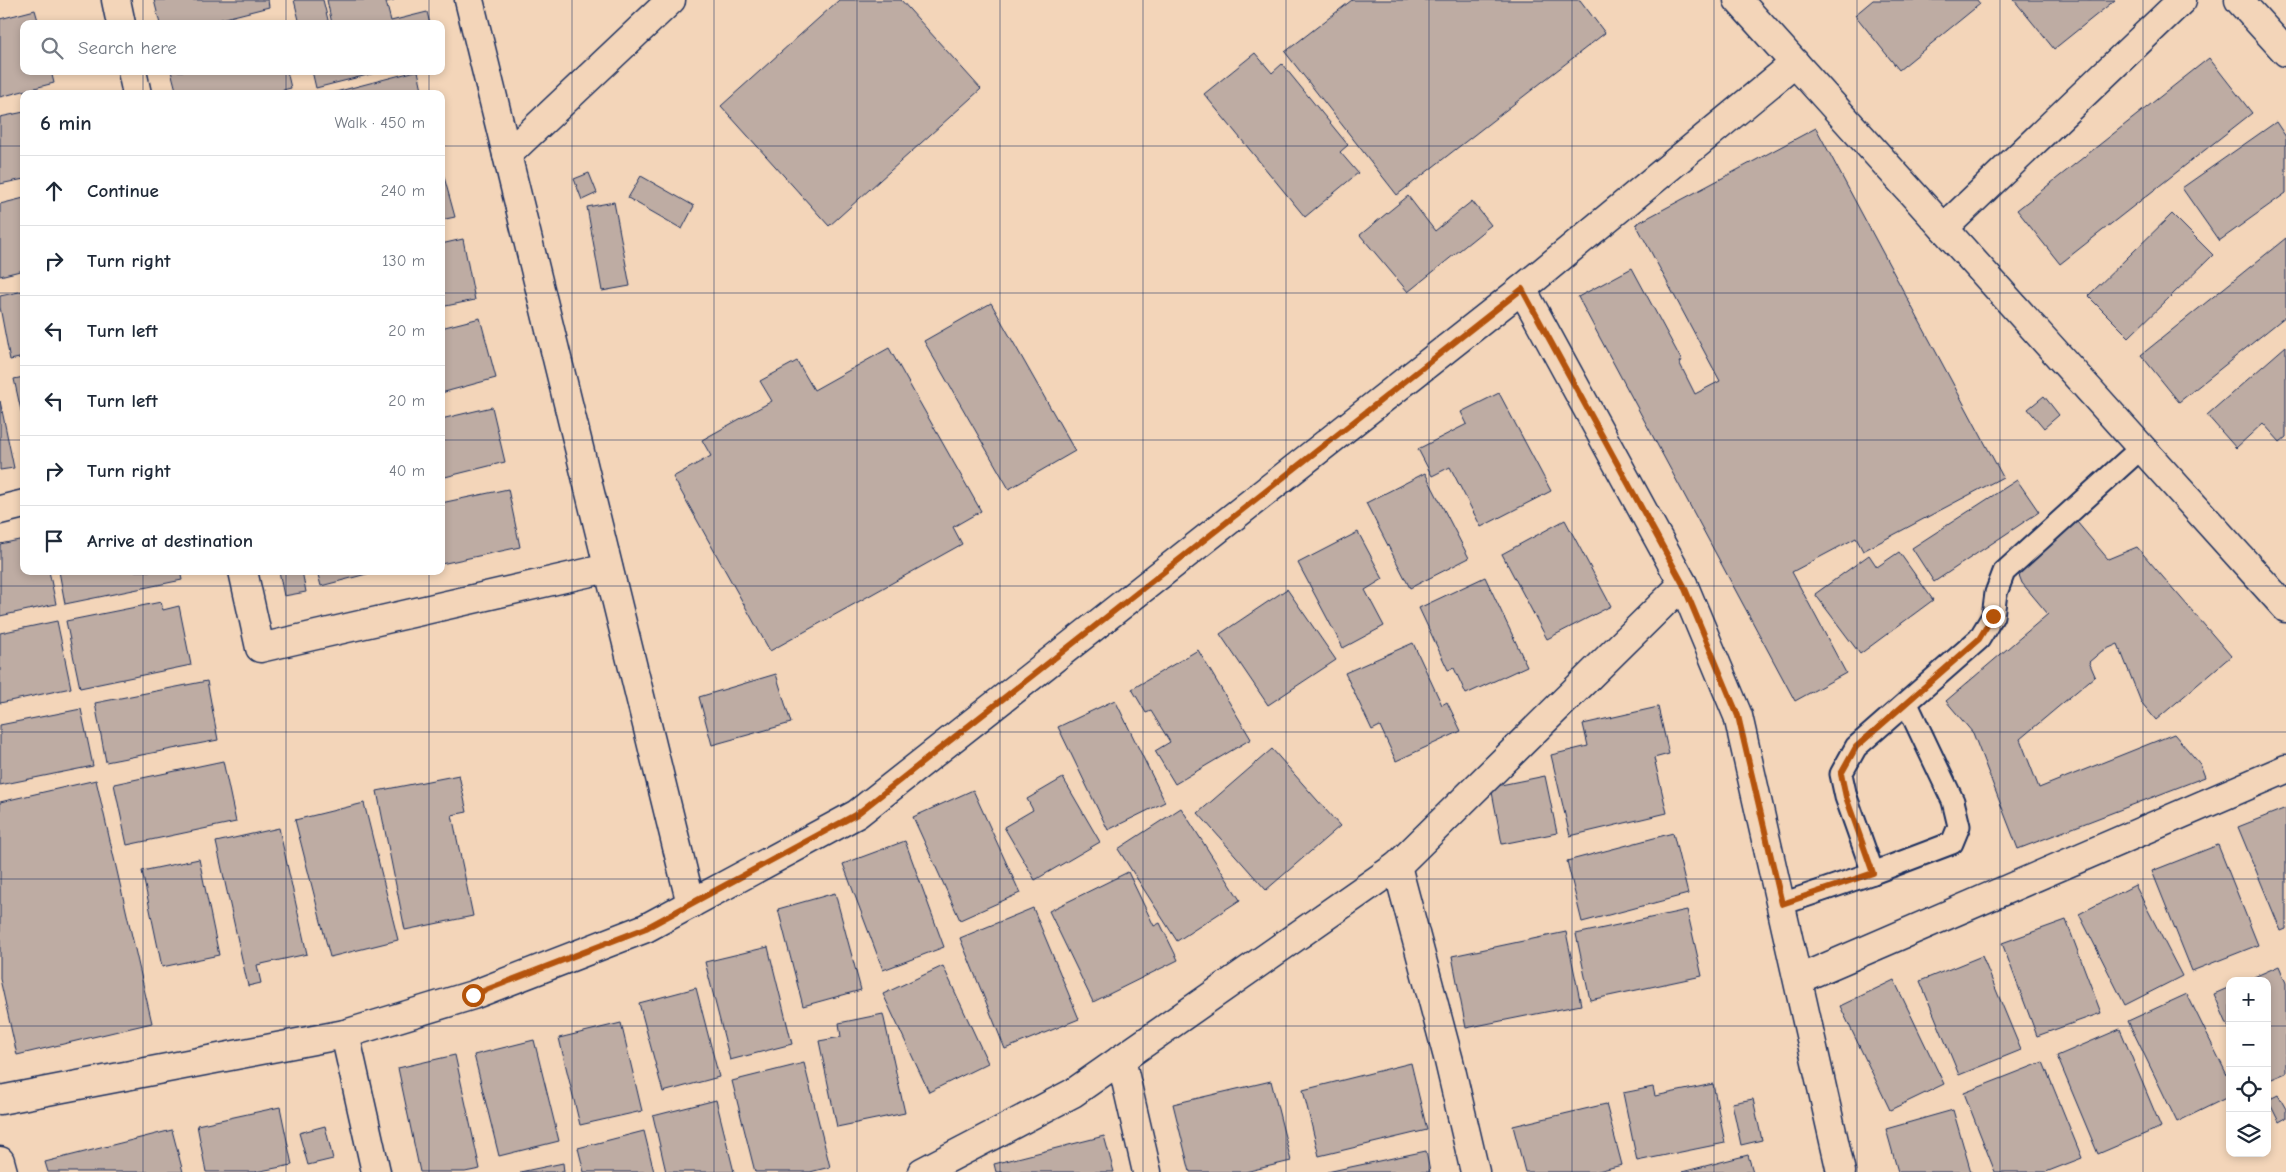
<!DOCTYPE html>
<html lang="en">
<head>
<meta charset="utf-8">
<style>
  body { margin:0; font-family:"Comic Neue",sans-serif; background:#f6f6f7; color:#1f2937 }
  .controls { position:absolute; right:15px; bottom:15px; display:grid; overflow:hidden; border-radius:10px; box-shadow:0 2px 8px #0003 }
  .controls button { width:45px; height:45px; display:grid; place-items:center; padding:0; border:0; border-bottom:1px solid #e0e1e3; background:#fff; color:#1f2937; font:25px sans-serif }
  .stop { position:absolute; width:15px; height:15px; margin:-11px; border:4px solid #b45309; border-radius:50%; background:#fff }
  .stop.end { background:#b45309; border-color:#fff; box-shadow:0 1px 5px #0008 }
  .list { margin:0; padding:0; list-style:none }
  h2 { display:flex; justify-content:space-between; align-items:center; height:65px; margin:0; padding:0 20px; font-size:21px }
  h2 small { font-size:16px; font-weight:400; color:#747a83 }
  .list li { display:grid; grid-template-columns:32px 1fr auto; gap:15px; align-items:center; box-sizing:border-box; height:70px; padding:0 20px; border-top:1px solid #e0e1e3 }
  .list b { display:block; font-size:19px; white-space:nowrap }
  .list em { font-size:16px; font-style:normal; color:#747a83 }
  .icon { flex:none; width:28px; height:28px; fill:none; stroke:currentColor; stroke-width:2; stroke-linecap:round; stroke-linejoin:round }
  .map { position:relative; flex:none; width:2286px; height:1172px; overflow:hidden }
  .search { position:absolute; background:#fff; box-shadow:0 2px 8px #0003; left:20px; top:20px; width:425px; height:55px; display:flex; align-items:center; gap:12px; box-sizing:border-box; padding:0 18px; border-radius:10px; color:#747a83; font-size:19px }
  .panel { position:absolute; background:#fff; box-shadow:0 2px 8px #0003; left:20px; top:90px; width:425px; height:485px; border-radius:10px }
  .map>svg:first-child { display:block }
  .building { fill:#beaca3; stroke:#1b2f5e }
  .lines { fill:none; stroke-linecap:round; stroke-linejoin:round }
  .lane-casing { stroke:#1b2f5e; stroke-width:25 }
  .street-casing { stroke:#1b2f5e; stroke-width:31 }
  .lane { stroke:#f3d5b9; stroke-width:21 }
  .street { stroke:#f3d5b9; stroke-width:28 }
  .route { stroke:#b45309; stroke-width:6 }
  .grid { fill:none; stroke:#1b2f5e; stroke-width:1; stroke-opacity:0.55 }
</style>
</head>
<body>
<div class="map">
<svg width="2286" height="1172" viewBox="0 0 2286 1172">
  <rect width="100%" height="100%" fill="#f3d5b9"/>
  <filter id="ink" filterUnits="userSpaceOnUse"><feTurbulence type="fractalNoise" baseFrequency=".02" numOctaves="2"/><feDisplacementMap in="SourceGraphic" scale="10" xChannelSelector="R" yChannelSelector="G"/><feConvolveMatrix kernelMatrix="1 2 1 2 8 2 1 2 1" color-interpolation-filters="sRGB"/></filter>
  <g filter="url(#ink)">
    <g class="building">
      <polygon points="154,0 268,0 269,7 202,24 160,24"/>
      <polygon points="294,0 323,0 329,24 300,24"/>
      <polygon points="327,0 394,0 386,2 391,21 427,12 430,24 332,24"/>
      <polygon points="839,0 901,0 981,89 829,226 721,106"/>
      <polygon points="1352,0 1580,0 1605,33 1397,195 1285,52"/>
      <polygon points="1873,0 1977,0 1980,4 1899,70 1855,15"/>
      <polygon points="2014,0 2115,0 2054,49"/>
      <polygon points="35,10 39,24 24,24 24,71 51,71 54,83 0,97 0,19"/>
      <polygon points="1255,53 1272,73 1282,64 1348,145 1340,152 1358,173 1305,217 1204,94"/>
      <polygon points="2209,58 2252,113 2060,264 2017,210"/>
      <polygon points="171,71 287,71 291,88 267,94 177,94"/>
      <polygon points="312,71 383,71 316,88"/>
      <polygon points="418,71 423,94 328,94 416,71"/>
      <polygon points="24,112 24,179 0,184 0,117"/>
      <polygon points="2276,122 2286,137 2286,193 2219,241 2182,188"/>
      <polygon points="1816,128 2003,477 1863,551 1856,538 1792,572 1846,673 1795,701 1578,297 1632,268 1682,361 1679,362 1695,394 1720,381 1636,224"/>
      <polygon points="441,166 455,217 441,220"/>
      <polygon points="589,173 597,193 582,200 574,179"/>
      <polygon points="641,176 694,206 682,229 628,198"/>
      <polygon points="1408,196 1435,231 1472,201 1491,225 1408,292 1360,235"/>
      <polygon points="24,198 24,270 0,276 0,204"/>
      <polygon points="614,202 630,286 602,291 587,207"/>
      <polygon points="2172,214 2213,255 2129,337 2088,296"/>
      <polygon points="2286,238 2286,316 2179,402 2141,355"/>
      <polygon points="463,239 475,300 441,307 441,244"/>
      <polygon points="24,291 24,357 10,360 0,307 0,296"/>
      <polygon points="991,303 1075,451 1009,489 924,341"/>
      <polygon points="480,318 496,378 441,393 441,328"/>
      <polygon points="2286,346 2286,437 2280,442 2263,423 2236,448 2207,415"/>
      <polygon points="889,348 981,511 953,527 962,544 770,651 673,477 711,456 702,440 772,401 760,381 797,361 814,390"/>
      <polygon points="24,377 24,424 14,379"/>
      <polygon points="1499,393 1551,491 1481,527 1450,467 1432,476 1418,449 1467,424 1461,412"/>
      <polygon points="2044,396 2059,415 2044,428 2028,409"/>
      <polygon points="0,401 14,468 0,470"/>
      <polygon points="492,407 505,462 441,478 441,419"/>
      <polygon points="1425,473 1469,558 1410,588 1366,503"/>
      <polygon points="2017,480 2039,512 1934,582 1912,548"/>
      <polygon points="508,489 520,547 441,564 441,503"/>
      <polygon points="1565,520 1611,606 1547,639 1502,554"/>
      <polygon points="2077,522 2108,559 2137,547 2231,656 2156,720 2141,702 2118,644 2102,651 2089,662 2095,676 2020,739 2039,788 2174,734 2200,764 2205,777 2018,849 1973,733 1946,701 2048,614 2022,583 2017,570 2069,525"/>
      <polygon points="1358,532 1383,579 1365,590 1384,626 1343,648 1298,563"/>
      <polygon points="24,539 24,571 49,571 56,604 0,616 0,544"/>
      <polygon points="1899,552 1933,600 1860,654 1815,594 1869,555 1877,567"/>
      <polygon points="59,571 180,571 182,580 65,604"/>
      <polygon points="279,571 302,571 306,592 284,596"/>
      <polygon points="317,571 378,571 321,586"/>
      <polygon points="1485,577 1527,666 1466,694 1454,668 1448,670 1419,608"/>
      <polygon points="1287,589 1336,660 1268,705 1220,634"/>
      <polygon points="161,602 163,610 179,606 191,665 80,688 66,621"/>
      <polygon points="57,621 71,688 0,703 0,633"/>
      <polygon points="1413,643 1442,705 1447,702 1461,731 1396,761 1380,726 1372,730 1345,673"/>
      <polygon points="1198,650 1251,739 1175,784 1155,751 1170,742 1151,711 1146,713 1132,689"/>
      <polygon points="776,674 791,723 712,745 699,697"/>
      <polygon points="207,681 218,740 106,762 95,703"/>
      <polygon points="1115,700 1165,802 1108,830 1058,727"/>
      <polygon points="1658,707 1669,754 1654,758 1667,813 1570,836 1551,755 1588,746 1583,724"/>
      <polygon points="81,709 93,766 0,785 0,725"/>
      <polygon points="1272,749 1340,826 1266,890 1198,813"/>
      <polygon points="223,761 236,822 127,845 114,784"/>
      <polygon points="459,775 467,812 452,815 473,916 405,930 377,791"/>
      <polygon points="1545,776 1557,833 1502,844 1491,787"/>
      <polygon points="1063,778 1100,842 1035,880 1004,827 1033,810 1027,799"/>
      <polygon points="96,780 152,1023 17,1055 0,979 0,802"/>
      <polygon points="973,790 1020,893 960,920 913,817"/>
      <polygon points="364,803 398,940 330,957 295,820"/>
      <polygon points="1181,808 1240,900 1177,941 1118,849"/>
      <polygon points="2286,808 2286,929 2281,931 2238,827"/>
      <polygon points="279,828 307,954 257,965 261,983 248,986 216,842"/>
      <polygon points="1673,833 1688,894 1582,922 1567,861"/>
      <polygon points="905,841 944,947 883,970 843,864"/>
      <polygon points="2218,845 2258,945 2192,971 2152,871"/>
      <polygon points="199,859 219,955 162,967 142,871"/>
      <polygon points="1128,872 1154,926 1160,923 1178,960 1093,1002 1049,911"/>
      <polygon points="2135,885 2182,976 2125,1005 2079,914"/>
      <polygon points="835,893 861,990 803,1006 778,909"/>
      <polygon points="1033,908 1079,1019 1005,1049 960,938"/>
      <polygon points="1687,910 1702,976 1590,1000 1576,934"/>
      <polygon points="2066,920 2101,1013 2037,1036 2002,943"/>
      <polygon points="1566,932 1581,1005 1466,1028 1452,956"/>
      <polygon points="768,947 792,1044 730,1060 705,962"/>
      <polygon points="1982,956 2021,1050 1959,1075 1920,981"/>
      <polygon points="943,966 988,1063 929,1092 883,994"/>
      <polygon points="2279,966 2286,983 2286,1073 2267,1081 2267,981 2245,981"/>
      <polygon points="1894,980 1944,1084 1890,1110 1840,1006"/>
      <polygon points="2230,987 2230,1031 2214,994"/>
      <polygon points="696,988 719,1077 663,1092 639,1003"/>
      <polygon points="2187,994 2230,1081 2230,1096 2177,1122 2128,1021"/>
      <polygon points="883,1014 905,1113 837,1127 819,1041 841,1037 839,1023"/>
      <polygon points="621,1023 642,1111 580,1125 559,1038"/>
      <polygon points="2120,1029 2161,1127 2098,1154 2057,1056"/>
      <polygon points="534,1040 559,1141 499,1156 474,1055"/>
      <polygon points="455,1055 480,1169 465,1172 420,1172 398,1068"/>
      <polygon points="2043,1062 2082,1158 2046,1172 1995,1172 1964,1093"/>
      <polygon points="804,1063 830,1167 810,1172 755,1172 732,1081"/>
      <polygon points="1411,1063 1427,1130 1319,1156 1303,1090"/>
      <polygon points="1271,1081 1291,1161 1245,1172 1190,1172 1173,1104"/>
      <polygon points="1713,1084 1725,1143 1637,1161 1623,1093 1653,1087 1655,1096"/>
      <polygon points="2278,1095 2286,1109 2286,1118 2279,1122 2268,1100"/>
      <polygon points="1753,1099 1762,1140 1741,1145 1732,1103"/>
      <polygon points="716,1100 734,1172 666,1172 653,1116"/>
      <polygon points="1606,1104 1622,1165 1594,1172 1525,1172 1513,1126"/>
      <polygon points="280,1107 292,1165 255,1172 206,1172 197,1125"/>
      <polygon points="1953,1110 1971,1172 1898,1172 1886,1129"/>
      <polygon points="325,1126 333,1159 308,1165 299,1133"/>
      <polygon points="172,1130 183,1172 48,1172 45,1162"/>
      <polygon points="644,1131 654,1172 584,1172 578,1148"/>
      <polygon points="1104,1136 1114,1172 996,1172 994,1164"/>
      <polygon points="1426,1151 1430,1172 1327,1172"/>
      <polygon points="1748,1155 1753,1172 1682,1172"/>
      <polygon points="563,1163 564,1172 520,1172"/>
    </g>
    <g class="lines">
      <g class="lane-casing">
        <g id="lane">
          <polyline points="1873,873 1846,797 1841,774 1856,747 1979,639 1993,616 1996,593 2004,572 2141,448"/>
          <polyline points="1782,904 1873,873 1952,843 1959,826 1953,801 1907,704"/>
        </g>
      </g>
      <g class="street-casing">
        <g id="street">
          <polyline points="116,0 121,24"/>
          <polyline points="469,0 691,904"/>
          <polyline points="1738,0 2286,608"/>
          <polyline points="2239,0 2286,52"/>
          <polyline points="132,71 137,94"/>
          <polyline points="507,155 671,0"/>
          <polyline points="1944,228 2182,0"/>
          <polyline points="1522,289 1683,584 1738,716 1841,1172"/>
          <polyline points="0,510 24,504"/>
          <polyline points="243,571 260,648 608,568"/>
          <polyline points="1397,866 1449,1061 1475,1172"/>
          <polyline points="1799,979 2286,769"/>
          <polyline points="345,1034 376,1172"/>
          <polyline points="1121,1059 1147,1172"/>
          <polyline points="0,1100 345,1034 473,995 646,928 857,814 1522,289 1795,63"/>
          <polyline points="0,1161 3,1172"/>
          <polyline points="922,1172 1073,1093 1397,866 1683,584"/>
        </g>
      </g>
      <use href="#lane" class="lane"/>
      <use href="#street" class="street"/>
    </g>
  </g>
  <g class="lines" filter="url(#ink)">
    <polyline class="route" points="473,995 646,928 857,814 1522,289 1683,584 1738,716 1782,904 1873,873 1846,797 1841,774 1856,747 1979,639 1993,616"/>
  </g>
  <path class="grid" d="M143 0V24M286 0V24M429 0V24M572 0V1172M714 0V1172M857 0V1172M1000 0V1172M1143 0V1172M1286 0V1172M1429 0V1172M1572 0V1172M1714 0V1172M1857 0V1172M2000 0V1172M2143 0V1172M143 71V94M286 71V94M429 71V94M0 146H24M441 146H2286M0 293H24M441 293H2286M0 440H24M441 440H2286M143 571V1172M286 571V1172M429 571V1172M0 586H2286M0 732H2286M0 879H2286M0 1026H2230M2267 1026H2286"/>
</svg>
<div class="controls">
<button>+</button>
<button>−</button>
<button><svg class="icon" aria-label="locate" viewBox="0 0 24 24"><circle cx="12" cy="12" r="6"/><path d="M12 2v4M12 18v4M2 12h4M18 12h4"/></svg></button>
<button><svg class="icon" aria-label="layers" viewBox="0 0 24 24"><path d="M12 4l9 5-9 5-9-5zM3 14l9 5 9-5"/></svg></button>
</div>
<div class="stop" style="left:473px;top:995px"></div>
<div class="stop end" style="left:1993px;top:616px"></div>
<div class="search"><svg class="icon" aria-label="search" viewBox="0 0 24 24"><circle cx="10" cy="10" r="6"/><path d="M15 15l6 6"/></svg>Search here</div>
<section class="panel">
<h2>6 min<small>Walk · 450 m</small></h2>
<ul class="list">
<li><svg class="icon" aria-label="ahead" viewBox="0 0 24 24"><path d="M12 20V5M6 11l6-6 6 6"/></svg><div><b>Continue</b></div><em>240 m</em></li>
<li><svg class="icon" aria-label="right" viewBox="0 0 24 24"><path d="M7 20v-9h11M14 6l5 5-5 5"/></svg><div><b>Turn right</b></div><em>130 m</em></li>
<li><svg class="icon" aria-label="left" viewBox="0 0 24 24"><path d="M17 20v-9H6M10 6l-5 5 5 5"/></svg><div><b>Turn left</b></div><em>20 m</em></li>
<li><svg class="icon" aria-label="left" viewBox="0 0 24 24"><path d="M17 20v-9H6M10 6l-5 5 5 5"/></svg><div><b>Turn left</b></div><em>20 m</em></li>
<li><svg class="icon" aria-label="right" viewBox="0 0 24 24"><path d="M7 20v-9h11M14 6l5 5-5 5"/></svg><div><b>Turn right</b></div><em>40 m</em></li>
<li><svg class="icon" aria-label="arrive" viewBox="0 0 24 24"><path d="M6 21V4h12l-3 4 3 4H6"/></svg><div><b>Arrive at destination</b></div></li>
</ul>
</section>
</div>
</body>
</html>
